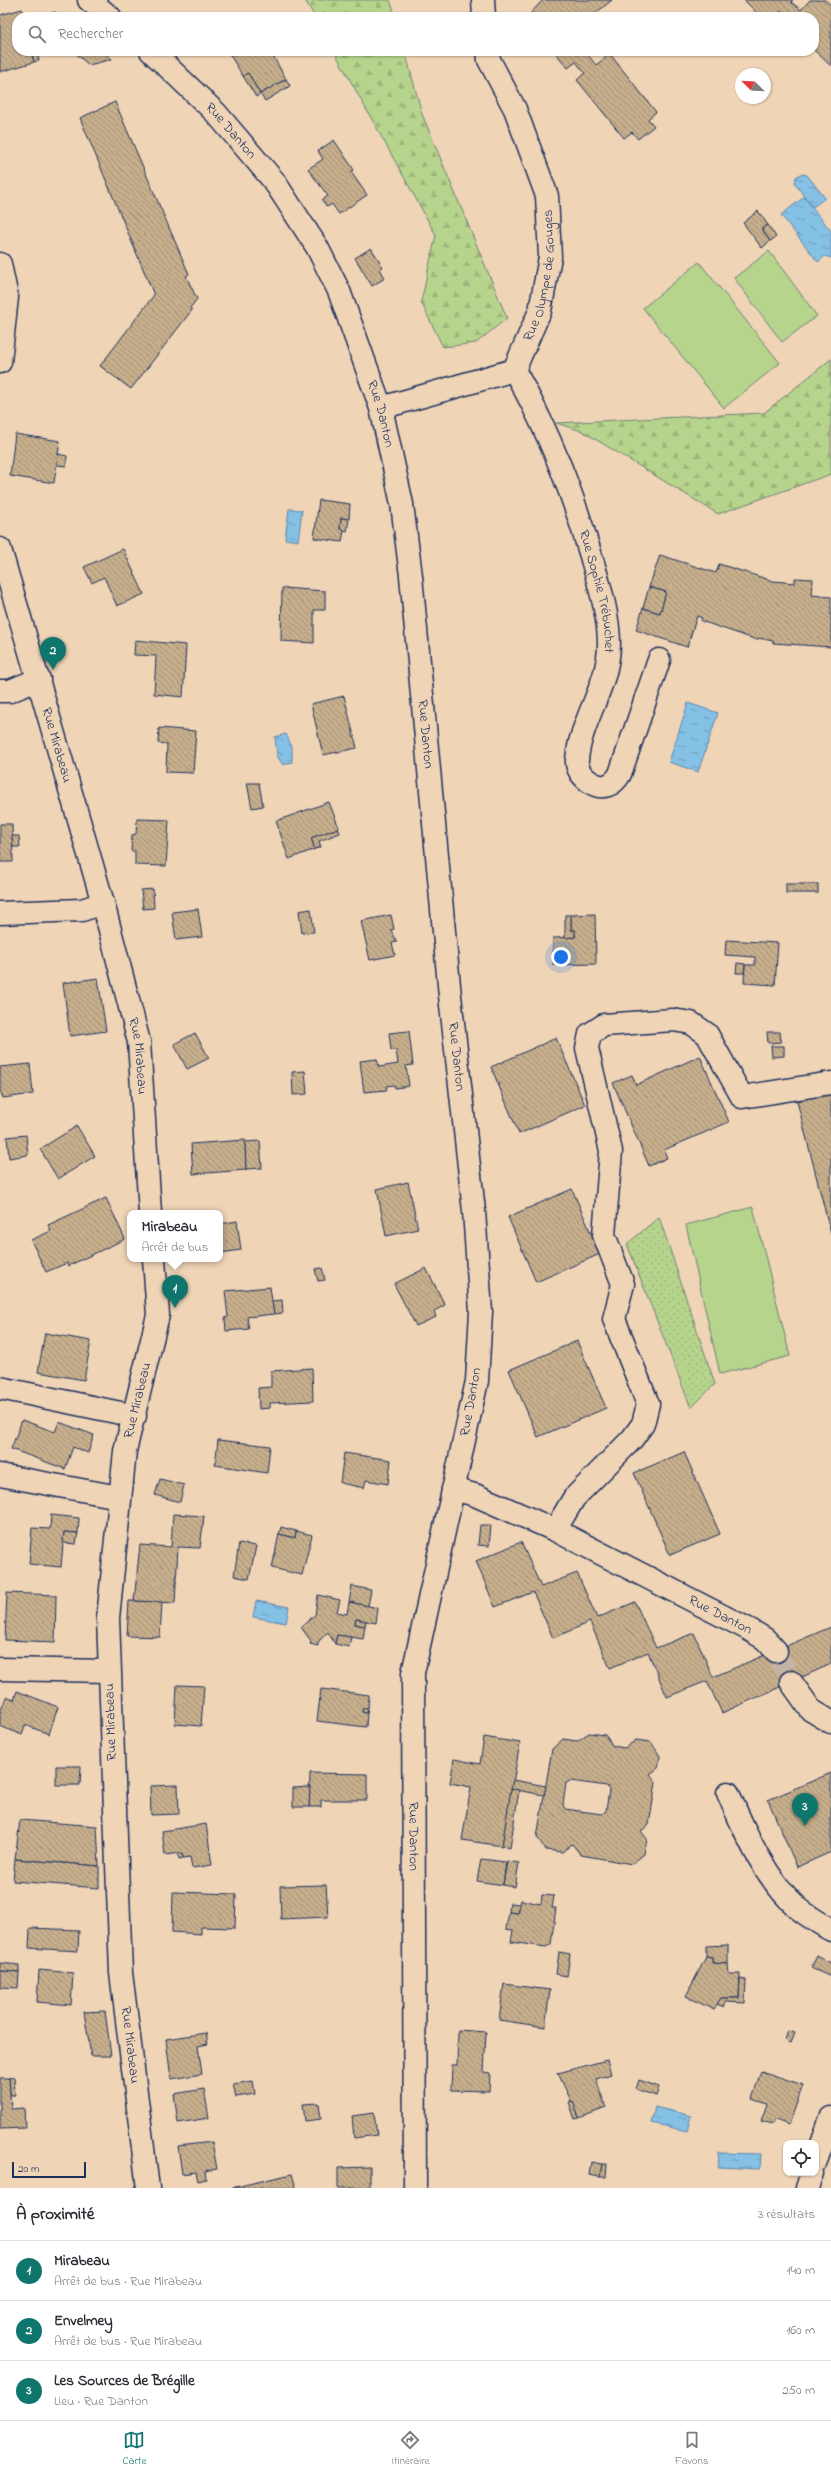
<!DOCTYPE html>
<html lang="fr">
<head>
<meta charset="utf-8">
<style>
  body { margin:0; font-family:"Indie Flower",sans-serif; background:#f2f2f3; color:#2b2b33 }
  .controls { position:absolute; right:12px; bottom:12px; display:grid; overflow:hidden; border-radius:8px; box-shadow:0 1px 3px #0004 }
  .controls button { width:36px; height:36px; display:grid; place-items:center; padding:0; border:0; border-bottom:1px solid #e1e1e2; background:#fff; color:#2b2b33; font:20px sans-serif }
  .compass { position:absolute; left:735px; top:68px; width:36px; height:36px; border-radius:50%; background:#fff; box-shadow:0 1px 3px #0004; rotate:294deg }
  .scale { position:absolute; left:12px; bottom:10px; width:74px; box-sizing:border-box; padding-left:4px; border:2px solid #1b2f5e; border-top:0; font-size:11px; line-height:14px; white-space:nowrap; color:#1b2f5e; -webkit-text-stroke:3px #efd4b6; paint-order:stroke }
  .you { position:absolute; left:561px; top:957px; width:14px; height:14px; margin:-10px; border:3px solid #fff; border-radius:50%; background:#1a73e8; box-shadow:0 0 0 6px #1a73e833 }
  .badge { display:grid; place-items:center; width:26px; height:26px; border-radius:50%; background:#0f766e; color:#fff; font-size:13px; font-weight:700 }
  .pin { position:absolute; translate:-50% -33px; filter:drop-shadow(0 1px 2px #0008) }
  .pin::after { content:''; position:absolute; top:21px; width:14px; height:12px; background:inherit; clip-path:polygon(0 0,100% 0,50% 100%) }
  .popup { position:absolute; left:127px; top:1210px; width:96px; height:52px; box-sizing:border-box; display:grid; place-content:center; border-radius:8px; background:#fff; filter:drop-shadow(0 1px 3px #0005); font-size:13px; white-space:nowrap; color:#7c7c81 }
  .popup b { font-size:15px; color:#2b2b33 }
  .popup::after { content:''; position:absolute; left:50%; top:100%; margin-left:-8px; border:8px solid transparent; border-top-color:#fff }
  .list { margin:0; padding:0; list-style:none }
  h2 { display:flex; justify-content:space-between; align-items:center; height:52px; margin:0; padding:0 16px; font-size:17px }
  h2 small { font-size:13px; font-weight:400; color:#7c7c81 }
  .list li { display:grid; grid-template-columns:26px 1fr auto; gap:12px; align-items:center; box-sizing:border-box; height:60px; padding:0 16px; border-top:1px solid #e1e1e2 }
  .list b { display:block; font-size:15px; white-space:nowrap }
  .list p { margin:0; font-size:13px; white-space:nowrap; color:#7c7c81 }
  .list em { font-size:13px; font-style:normal; color:#7c7c81 }
  .icon { flex:none; width:22px; height:22px; fill:none; stroke:currentColor; stroke-width:2; stroke-linecap:round; stroke-linejoin:round }
  .map { position:relative; flex:none; width:831px; height:2188px; overflow:hidden }
  .search { position:absolute; background:#fff; box-shadow:0 1px 3px #0004; left:12px; right:12px; top:12px; height:44px; display:flex; align-items:center; gap:10px; box-sizing:border-box; padding:0 14px; border-radius:16px; color:#7c7c81; font-size:15px }
  .sheet { height:232px; background:#fff }
  nav { display:flex; justify-content:space-around; align-items:center; box-sizing:border-box; height:56px; border-top:1px solid #e1e1e2; background:#fff; font-size:11px; color:#7c7c81 }
  nav a { display:grid; justify-items:center; gap:2px }
  nav .on { color:#0f766e }
  .map>svg:first-child { display:block }
  .grass { fill:#b7d48c; stroke:#698275 }
  .forest { fill:url(#forest-firs); stroke:#698275 }
  .garden { fill:url(#garden-dots); stroke:#698275 }
  .water { fill:url(#water-ripples); stroke:#5b87af }
  .building { fill:url(#building-back-hatch); stroke:#1b2f5e; fill-rule:evenodd }
  .lines { fill:none; stroke-linecap:round; stroke-linejoin:round }
  .minor-tunnel { stroke:#c5b3a4; stroke-width:22; stroke-dasharray:22 11; stroke-linecap:butt }
  .minor-casing { stroke:#1b2f5e; stroke-width:25 }
  .minor { stroke:#efd4b6; stroke-width:22 }
  .labels { text-anchor:middle; dominant-baseline:central; stroke-width:3.5; stroke-linejoin:round; paint-order:stroke }
  .street-label { font-size:14px; fill:#1b2f5e; stroke:#efd4b6 }
</style>
</head>
<body>
<div class="map">
<svg width="831" height="2188" viewBox="0 0 831 2188">
  <defs>
    <pattern id="forest-firs" width="22" height="20" patternUnits="userSpaceOnUse"><rect width="22" height="20" fill="#b7d48c"/><path d="M5 1l3.5 6h-7zM16 11l3.5 6h-7z" fill="#9db67b"/></pattern>
    <pattern id="garden-dots" width="8" height="8" patternUnits="userSpaceOnUse"><rect width="8" height="8" fill="#b7d48c"/><path d="M2 2h.1M6 6h.1" fill="none" stroke="#9db67b" stroke-width="1.8" stroke-linecap="round"/></pattern>
    <pattern id="water-ripples" width="26" height="14" patternUnits="userSpaceOnUse"><rect width="26" height="14" fill="#85c1e5"/><path d="M2 4q2-2 4 0t4 0M15 11q2-2 4 0t4 0" fill="none" stroke="#6c9dbd"/></pattern>
    <pattern id="building-back-hatch" width="6" height="6" patternUnits="userSpaceOnUse"><rect width="6" height="6" fill="#c7af8c"/><path d="M-1 5l2 2M0 0l6 6M5-1l2 2" fill="none" stroke="#a18f76"/></pattern>
  </defs>
  <rect width="100%" height="100%" fill="#efd4b6"/>
  <filter id="ink" filterUnits="userSpaceOnUse"><feTurbulence type="fractalNoise" baseFrequency=".025" numOctaves="2"/><feDisplacementMap in="SourceGraphic" scale="8" xChannelSelector="R" yChannelSelector="G"/><feConvolveMatrix kernelMatrix="1 2 1 2 8 2 1 2 1" color-interpolation-filters="sRGB"/></filter>
  <g filter="url(#ink)">
    <g class="grass">
      <polygon points="769,251 817,316 782,342 734,278"/>
      <polygon points="699,262 780,363 724,408 643,308"/>
      <polygon points="753,1207 790,1356 720,1374 686,1225"/>
    </g>
    <g class="forest">
      <polygon points="305,0 390,0 396,17 315,17"/>
      <polygon points="334,51 405,51 422,114 507,318 476,343 443,347 421,302 436,235"/>
      <polygon points="831,359 831,474 718,514 582,431 556,423 764,413"/>
    </g>
    <polygon class="garden" points="659,1217 715,1384 691,1408 627,1244"/>
    <g class="water">
      <polygon points="801,174 807,175 825,198 813,207 795,184 796,177"/>
      <polygon points="804,197 831,231 831,258 825,256 818,262 781,215"/>
      <polygon points="289,509 302,510 298,541 285,539"/>
      <polygon points="688,703 718,713 698,772 669,762"/>
      <polygon points="286,734 292,747 292,762 283,765 277,756 275,737"/>
      <polygon points="256,1601 289,1607 286,1623 253,1617"/>
      <polygon points="655,2107 691,2116 687,2131 651,2123"/>
      <polygon points="719,2153 761,2154 760,2169 718,2167"/>
    </g>
    <g class="building">
      <polygon points="543,0 612,0 591,17 527,17"/>
      <polygon points="744,0 793,0 791,2 801,10 810,0 825,0 831,5 831,66 814,50 814,17 788,17 781,11 776,17 761,17"/>
      <polygon points="22,9 25,17 17,17 17,51 31,51 34,62 0,72 0,15"/>
      <polygon points="55,12 61,17 42,16"/>
      <polygon points="31,51 36,51 39,60 34,62"/>
      <polygon points="73,51 102,51 112,59 89,65"/>
      <polygon points="228,51 237,51 230,55"/>
      <polygon points="237,51 270,51 286,79 260,94 248,73 243,76 230,55"/>
      <polygon points="554,51 590,51 587,54 596,65 610,54 656,112 648,119 654,126 638,139 632,132 624,138 577,80 585,73 576,62 568,68"/>
      <polygon points="248,73 260,94 256,97 243,76"/>
      <polygon points="286,79 290,86 265,101 260,94"/>
      <polygon points="115,102 189,274 186,276 197,299 190,308 192,310 131,389 100,366 154,295 80,118"/>
      <polygon points="334,140 354,170 351,172 367,195 339,214 332,204 327,207 322,200 328,196 308,169 323,159 318,151"/>
      <polygon points="758,211 768,225 762,229 770,241 762,248 743,223"/>
      <polygon points="768,225 776,237 770,241 762,229"/>
      <polygon points="371,248 383,267 380,269 385,278 372,286 355,258"/>
      <polygon points="15,434 60,441 54,483 10,476"/>
      <polygon points="58,454 67,456 66,466 57,465"/>
      <polygon points="319,500 350,504 349,519 341,518 340,529 344,530 342,542 314,538"/>
      <polygon points="341,518 349,519 347,531 340,529"/>
      <polygon points="123,549 144,594 117,606 104,577 92,583 84,567"/>
      <polygon points="660,555 716,573 719,564 773,581 795,583 795,578 813,579 812,595 831,597 831,647 773,643 773,641 758,638 757,640 701,621 702,618 697,616 687,647 636,630 643,608 660,613 666,592 649,587"/>
      <polygon points="649,587 666,592 660,613 643,608"/>
      <polygon points="282,588 325,591 325,610 314,610 314,643 281,641"/>
      <polygon points="135,640 186,645 183,697 154,694 156,656 134,655"/>
      <polygon points="344,696 357,748 323,755 311,704"/>
      <polygon points="159,728 196,731 193,773 166,772 167,744 158,743"/>
      <polygon points="247,783 259,783 263,806 252,808"/>
      <polygon points="329,802 339,828 311,838 315,849 289,859 276,821"/>
      <polygon points="137,819 169,820 166,866 135,865 135,851 131,851 132,835 136,834"/>
      <polygon points="0,824 12,824 13,862 0,862"/>
      <polygon points="338,828 340,833 319,841 321,847 315,849 311,838"/>
      <polygon points="12,836 19,836 20,847 13,847"/>
      <rect x="786" y="884" width="32" height="9"/>
      <polygon points="153,889 154,908 143,909 141,890"/>
      <polygon points="198,909 202,937 176,940 172,912"/>
      <polygon points="311,909 314,932 302,933 299,911"/>
      <polygon points="595,914 596,964 553,965 553,938 575,937 575,930 571,930 571,915"/>
      <polygon points="391,915 394,929 391,930 397,942 392,943 395,955 370,960 361,921"/>
      <polygon points="565,915 571,915 571,930 575,930 575,937 565,938"/>
      <polygon points="726,940 778,943 775,985 744,983 745,965 755,965 755,957 725,955"/>
      <polygon points="737,963 745,964 744,973 736,973"/>
      <polygon points="98,978 106,1031 70,1036 63,983"/>
      <polygon points="409,1031 413,1065 406,1066 409,1086 395,1088 394,1085 386,1086 387,1090 364,1092 360,1061 377,1059 379,1067 398,1064 396,1050 391,1050 389,1033"/>
      <polygon points="767,1032 780,1032 781,1042 768,1043"/>
      <polygon points="195,1033 209,1058 187,1069 174,1044"/>
      <polygon points="556,1038 585,1105 519,1134 491,1067"/>
      <polygon points="771,1046 784,1046 784,1056 772,1057"/>
      <polygon points="700,1056 729,1122 664,1150 667,1158 649,1166 613,1083 632,1075 636,1085"/>
      <polygon points="30,1064 33,1094 3,1098 0,1090 0,1067"/>
      <polygon points="305,1071 307,1094 293,1095 292,1072"/>
      <polygon points="831,1092 831,1234 797,1101"/>
      <polygon points="77,1126 95,1156 58,1179 40,1149"/>
      <polygon points="26,1135 28,1155 9,1158 7,1137"/>
      <polygon points="245,1140 246,1170 193,1174 191,1144"/>
      <polygon points="260,1141 262,1168 246,1169 245,1142"/>
      <polygon points="408,1182 418,1229 386,1236 377,1189"/>
      <polygon points="572,1189 600,1254 536,1282 508,1217"/>
      <polygon points="106,1198 125,1239 68,1266 67,1263 46,1272 31,1240 51,1231 48,1225"/>
      <polygon points="237,1221 241,1250 220,1253 220,1224"/>
      <polygon points="322,1268 325,1280 318,1281 315,1269"/>
      <polygon points="426,1268 445,1305 434,1311 436,1317 416,1326 394,1284"/>
      <polygon points="270,1287 274,1314 247,1317 249,1329 226,1331 225,1318 228,1317 225,1291"/>
      <polygon points="282,1300 283,1313 274,1314 272,1301"/>
      <polygon points="45,1333 91,1341 84,1380 38,1372"/>
      <polygon points="577,1341 606,1408 538,1437 509,1370"/>
      <polygon points="312,1368 313,1401 270,1403 270,1408 259,1409 258,1388 271,1387 271,1371"/>
      <polygon points="22,1420 55,1432 59,1422 94,1435 88,1453 73,1447 65,1469 11,1449"/>
      <polygon points="218,1440 270,1446 267,1473 215,1465"/>
      <polygon points="684,1452 720,1534 670,1555 634,1473"/>
      <polygon points="344,1453 391,1460 388,1484 366,1480 364,1488 340,1483"/>
      <polygon points="160,1479 184,1485 180,1502 155,1495"/>
      <polygon points="173,1514 204,1516 200,1548 178,1547 175,1603 134,1601 140,1545 171,1547"/>
      <polygon points="51,1515 79,1518 78,1533 64,1532 61,1567 29,1564 32,1528 50,1529"/>
      <polygon points="480,1525 491,1525 489,1546 478,1545"/>
      <polygon points="281,1527 296,1531 295,1538 279,1534"/>
      <polygon points="296,1531 312,1535 302,1575 272,1568 279,1534 295,1538"/>
      <polygon points="64,1532 78,1533 76,1544 63,1543"/>
      <polygon points="521,1542 541,1587 577,1573 597,1618 635,1602 656,1648 694,1633 713,1677 831,1627 831,1664 722,1713 707,1681 667,1697 648,1652 610,1668 590,1622 553,1638 533,1592 495,1607 476,1561"/>
      <polygon points="239,1543 256,1546 249,1579 234,1576"/>
      <polygon points="352,1586 371,1590 368,1606 349,1602"/>
      <polygon points="7,1593 56,1595 55,1642 5,1640"/>
      <polygon points="318,1595 340,1600 337,1612 347,1614 349,1602 378,1608 376,1623 356,1619 355,1624 365,1626 363,1639 337,1635 335,1644 328,1632 318,1642 318,1646 310,1644 311,1641 301,1627 315,1615"/>
      <polygon points="129,1601 162,1602 160,1637 127,1636"/>
      <polygon points="356,1619 366,1621 365,1626 355,1624"/>
      <polygon points="337,1635 351,1637 349,1647 335,1644"/>
      <polygon points="177,1685 204,1686 201,1726 175,1724"/>
      <polygon points="321,1689 369,1695 368,1708 363,1708 362,1712 367,1713 366,1727 317,1721"/>
      <polygon points="17,1691 58,1707 49,1734 25,1725 22,1735 0,1726 0,1713 6,1697 14,1700"/>
      <polygon points="363,1708 368,1708 367,1713 362,1712"/>
      <path d="M589 1733 605 1735 613 1746 625 1748 636 1740 651 1742 660 1756 658 1768 650 1774 656 1782 649 1825 641 1831 647 1839 644 1854 632 1864 581 1855 572 1844 562 1852 546 1850 537 1837 552 1749 563 1739 577 1741ZM570 1781 607 1786 609 1790 606 1811 602 1814 565 1809 563 1805 566 1783Z"/>
      <polygon points="484,1737 520,1743 502,1846 462,1840 471,1787 450,1783 454,1759 480,1764"/>
      <polygon points="56,1766 81,1766 80,1785 56,1785"/>
      <polygon points="310,1773 367,1774 367,1800 321,1800 321,1807 309,1807"/>
      <polygon points="831,1773 831,1852 797,1867 768,1800"/>
      <polygon points="513,1780 546,1786 544,1795 511,1789"/>
      <polygon points="178,1785 179,1814 151,1815 150,1786"/>
      <polygon points="310,1787 309,1807 293,1807 293,1788"/>
      <polygon points="511,1789 519,1790 510,1848 502,1846"/>
      <polygon points="20,1820 97,1826 99,1866 15,1859"/>
      <polygon points="206,1824 212,1865 192,1868 190,1857 183,1858 182,1853 165,1855 162,1831"/>
      <polygon points="178,1853 182,1853 183,1858 179,1859"/>
      <polygon points="15,1859 99,1866 99,1888 13,1881"/>
      <polygon points="481,1859 506,1862 503,1885 477,1881"/>
      <polygon points="507,1861 519,1863 515,1887 503,1885"/>
      <polygon points="326,1885 328,1917 281,1919 280,1886"/>
      <polygon points="173,1892 236,1894 235,1928 201,1927 201,1934 172,1932"/>
      <polygon points="542,1895 554,1896 552,1908 556,1908 551,1944 546,1947 511,1942 513,1930 506,1929 509,1912 518,1913 521,1900 541,1904"/>
      <polygon points="510,1903 520,1904 518,1913 509,1912"/>
      <polygon points="30,1928 79,1930 78,1951 29,1948"/>
      <polygon points="728,1945 728,1964 712,1963 712,1958 706,1957 706,1946"/>
      <polygon points="559,1952 570,1954 567,1976 556,1974"/>
      <polygon points="817,1956 831,1963 831,1977 811,1968"/>
      <polygon points="706,1957 712,1958 712,1963 728,1964 729,1974 740,1974 739,1998 721,1998 714,2010 686,1996"/>
      <polygon points="0,1963 19,1965 19,1972 0,1971"/>
      <polygon points="39,1970 73,1973 71,2005 37,2002"/>
      <polygon points="0,1971 19,1972 18,1988 0,1987"/>
      <polygon points="740,1979 746,1980 745,2003 726,2002 723,2007 717,2004 721,1998 739,1998"/>
      <polygon points="504,1984 550,1990 545,2027 499,2020"/>
      <polygon points="105,2011 111,2056 91,2056 84,2012"/>
      <polygon points="458,2030 486,2032 484,2072 490,2073 489,2091 451,2090 452,2065 457,2065"/>
      <polygon points="788,2031 795,2033 791,2043 785,2040"/>
      <polygon points="206,2033 208,2044 198,2046 202,2074 171,2079 166,2039"/>
      <polygon points="607,2060 611,2074 596,2079 606,2108 579,2118 558,2073"/>
      <polygon points="761,2071 803,2085 789,2125 775,2120 773,2124 761,2121 767,2104 752,2099"/>
      <polygon points="14,2077 15,2095 10,2095 9,2078"/>
      <polygon points="0,2078 9,2078 11,2109 24,2108 25,2128 0,2129"/>
      <polygon points="639,2080 659,2087 656,2096 636,2089"/>
      <polygon points="253,2081 255,2094 236,2097 233,2084"/>
      <polygon points="204,2089 209,2118 178,2123 174,2094"/>
      <polygon points="573,2101 579,2118 575,2119 569,2102"/>
      <polygon points="319,2103 321,2119 305,2121 303,2104"/>
      <polygon points="374,2113 377,2135 354,2138 352,2116"/>
      <polygon points="212,2142 217,2169 205,2171 206,2179 198,2181 196,2172 182,2174 178,2146"/>
      <polygon points="591,2162 602,2164 600,2177 589,2175"/>
      <polygon points="602,2164 607,2164 606,2177 600,2177"/>
      <polygon points="370,2167 370,2188 338,2188 338,2168"/>
      <polygon points="292,2174 296,2188 231,2188"/>
    </g>
    <g class="lines">
      <polyline class="minor-tunnel" points="776,1651 791,1682"/>
      <g class="minor-casing">
        <g id="minor">
          <polyline points="89,0 110,17"/>
          <polyline points="483,0 484,17"/>
          <path id="s1" d="M151 51 216 113 274 181 317 247 339 291 381 408 402 504 411 576 450 996 474 1211 481 1312 477 1381 413 1673 415 2188"/>
          <polyline points="0,264 7,297 0,362"/>
          <path id="s2" d="M514 370C548 429 572 491 591 556 599 584 609 615 609 644 609 686 580 721 577 760 576 769 583 777 590 782 602 790 613 786 620 774L659 660"/>
          <path id="s3" d="M381 408 514 370 540 311 550 257 547 196 515 109 489 60 488 51"/>
          <path id="s4" d="M0 549 103 903 139 1042 150 1213"/>
          <polyline points="0,691 10,691 39,679"/>
          <polyline points="0,913 82,910 103,903"/>
          <polyline points="0,1388 135,1416"/>
          <polyline points="0,1475 119,1497"/>
          <path id="s5" d="M453 1489 475 1495 555 1530 750 1630 765 1639 776 1651"/>
          <polyline points="555,1530 574,1498 632,1439 643,1424 648,1404 614,1319 623,1284 604,1235 611,1151 587,1048 590,1034 604,1025 673,1020 691,1023 707,1034 742,1097 831,1083"/>
          <polyline points="0,1669 109,1671"/>
          <polyline points="791,1682 811,1710 831,1722"/>
          <path d="M728 1793C746 1834 764 1877 798 1908 807 1916 820 1923 831 1930"/>
          <polyline points="816,2161 831,2118"/>
          <path id="s6" d="M148 2188 121 1973 108 1618 125 1451 158 1315 154 1259"/>
          <polyline points="807,2188 812,2173"/>
        </g>
      </g>
      <use href="#minor" class="minor"/>
    </g>
  </g>
  <g class="labels">
    <g class="street-label">
      <text stroke="none"><textPath href="#s1" startOffset="113">Rue Danton</textPath></text>
      <text stroke="none"><textPath href="#s3" startOffset="238">Rue Olympe de Gouges</textPath></text>
      <text stroke="none"><textPath href="#s1" startOffset="437">Rue Danton</textPath></text>
      <text stroke="none"><textPath href="#s2" startOffset="238">Rue Sophie Trébuchet</textPath></text>
      <text stroke="none"><textPath href="#s1" startOffset="761">Rue Danton</textPath></text>
      <text stroke="none"><textPath href="#s4" startOffset="204">Rue Mirabeau</textPath></text>
      <text stroke="none"><textPath href="#s4" startOffset="526">Rue Mirabeau</textPath></text>
      <text stroke="none"><textPath href="#s1" startOffset="1085">Rue Danton</textPath></text>
      <text stroke="none"><textPath href="#s6" startOffset="792">Rue Mirabeau</textPath></text>
      <text transform="translate(471 1402) rotate(-80)">Rue Danton</text>
      <text stroke="none"><textPath href="#s5" startOffset="296">Rue Danton</textPath></text>
      <text transform="translate(111 1722) rotate(-92)">Rue Mirabeau</text>
      <text stroke="none"><textPath href="#s1" startOffset="1873">Rue Danton</textPath></text>
      <text transform="translate(130 2045) rotate(83)">Rue Mirabeau</text>
    </g>
  </g>
</svg>
<div class="controls">
<button><svg class="icon" aria-label="locate" viewBox="0 0 24 24"><circle cx="12" cy="12" r="6"/><path d="M12 2v4M12 18v4M2 12h4M18 12h4"/></svg></button>
</div>
<svg class="compass" viewBox="-18 -18 36 36"><path d="M0-13l5 13h-10z" fill="#e53935"/><path d="M0 13l5-13h-10z" fill="#7c7c81"/></svg>
<div class="scale">20 m</div>
<div class="you"></div>
<div class="pin badge" style="left:175px;top:1308px">1</div>
<div class="popup"><b>Mirabeau</b>Arrêt de bus</div>
<div class="pin badge" style="left:53px;top:670px">2</div>
<div class="pin badge" style="left:805px;top:1826px">3</div>
<div class="search"><svg class="icon" aria-label="search" viewBox="0 0 24 24"><circle cx="10" cy="10" r="6"/><path d="M15 15l6 6"/></svg>Rechercher</div>
</div>
<section class="sheet">
<h2>À proximité<small>3 résultats</small></h2>
<ul class="list">
<li><span class="badge">1</span><div><b>Mirabeau</b><p>Arrêt de bus · Rue Mirabeau</p></div><em>140 m</em></li>
<li><span class="badge">2</span><div><b>Envelmey</b><p>Arrêt de bus · Rue Mirabeau</p></div><em>160 m</em></li>
<li><span class="badge">3</span><div><b>Les Sources de Brégille</b><p>Lieu · Rue Danton</p></div><em>250 m</em></li>
</ul>
</section>
<nav>
<a class="on"><svg class="icon" aria-label="map" viewBox="0 0 24 24"><path d="M3 6l6-2 6 2 6-2v14l-6 2-6-2-6 2zM9 4v14M15 6v14"/></svg>Carte</a>
<a><svg class="icon" aria-label="directions" viewBox="0 0 24 24"><path d="M12 3l9 9-9 9-9-9zM9 14v-3h6M13 9l2 2-2 2"/></svg>Itinéraire</a>
<a><svg class="icon" aria-label="saved" viewBox="0 0 24 24"><path d="M7 4h10v16l-5-4-5 4z"/></svg>Favoris</a>
</nav>
</body>
</html>
